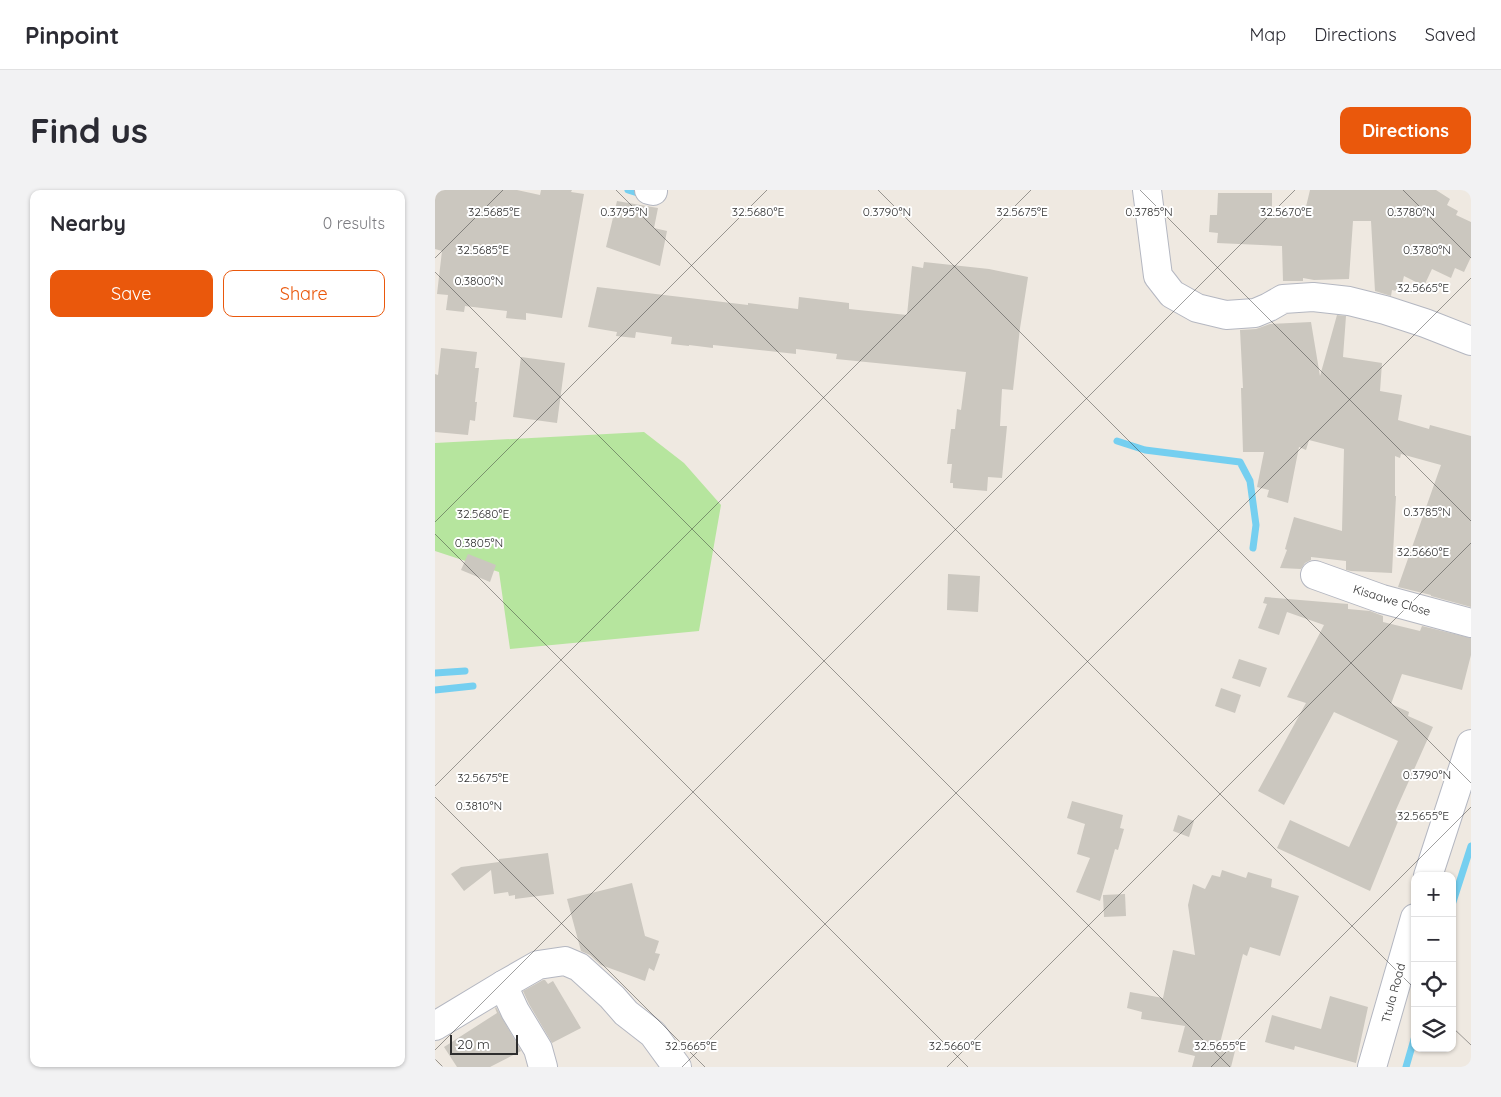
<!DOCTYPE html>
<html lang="en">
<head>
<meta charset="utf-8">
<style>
  body { margin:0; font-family:Quicksand,sans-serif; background:#f2f2f3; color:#2b2b33 }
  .controls { position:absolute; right:15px; bottom:15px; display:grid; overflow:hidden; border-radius:10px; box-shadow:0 1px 4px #0004 }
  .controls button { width:45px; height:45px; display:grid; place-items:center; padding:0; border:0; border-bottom:1px solid #e1e1e2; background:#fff; color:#2b2b33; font:25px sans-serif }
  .scale { position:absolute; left:15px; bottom:12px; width:68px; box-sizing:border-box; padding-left:5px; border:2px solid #2e2e2e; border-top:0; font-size:14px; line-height:18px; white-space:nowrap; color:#2e2e2e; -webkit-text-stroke:4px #fff; paint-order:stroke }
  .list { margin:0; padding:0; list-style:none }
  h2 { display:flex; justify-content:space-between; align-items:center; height:65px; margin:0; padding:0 20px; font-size:21px }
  h2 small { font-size:16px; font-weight:400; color:#7c7c81 }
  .actions { display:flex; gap:10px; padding:15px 20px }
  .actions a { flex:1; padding:11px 0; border:1px solid #ea580c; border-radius:10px; text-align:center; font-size:18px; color:#ea580c }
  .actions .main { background:#ea580c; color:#fff }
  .icon { flex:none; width:28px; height:28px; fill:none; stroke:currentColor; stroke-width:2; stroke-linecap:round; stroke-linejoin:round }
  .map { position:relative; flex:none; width:1036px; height:877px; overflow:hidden; border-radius:10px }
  header { display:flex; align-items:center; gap:30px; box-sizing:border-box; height:70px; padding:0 25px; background:#fff; border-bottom:1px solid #e1e1e2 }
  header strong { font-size:24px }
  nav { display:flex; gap:28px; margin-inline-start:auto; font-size:18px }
  .intro { display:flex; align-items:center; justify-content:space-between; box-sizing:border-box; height:120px; padding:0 30px }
  h1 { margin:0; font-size:35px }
  .button { padding:12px 22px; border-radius:10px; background:#ea580c; color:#fff; font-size:18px; font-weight:700 }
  main { display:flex; gap:30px; padding:0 30px }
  aside { flex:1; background:#fff; border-radius:10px; box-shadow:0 1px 4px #0004 }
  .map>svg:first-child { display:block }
  .green { fill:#b6e59e }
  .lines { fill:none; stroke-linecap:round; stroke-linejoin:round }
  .stream { stroke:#75cff0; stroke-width:7 }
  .building { fill:#cbc7bf }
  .minor-casing { stroke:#b4b7c1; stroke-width:30 }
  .minor { stroke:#fff; stroke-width:28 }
  .ticks { fill:none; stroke:#2e2e2e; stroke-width:1; stroke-opacity:0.45 }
  .labels { text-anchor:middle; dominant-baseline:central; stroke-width:4; stroke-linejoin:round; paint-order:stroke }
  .street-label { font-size:12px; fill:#2e2e2e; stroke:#fff }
  .ticks-label { font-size:12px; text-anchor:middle; fill:#2e2e2e; stroke:#fff; stroke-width:4; stroke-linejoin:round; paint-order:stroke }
</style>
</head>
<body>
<header>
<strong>Pinpoint</strong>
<nav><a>Map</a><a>Directions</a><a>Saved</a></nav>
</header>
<div class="intro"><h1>Find us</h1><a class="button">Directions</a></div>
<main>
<aside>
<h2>Nearby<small>0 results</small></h2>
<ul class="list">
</ul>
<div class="actions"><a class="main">Save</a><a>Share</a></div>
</aside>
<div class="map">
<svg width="1036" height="877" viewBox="0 0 1036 877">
  <rect width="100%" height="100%" fill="#efe9e1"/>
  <polygon class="green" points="209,242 249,273 286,315 264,441 75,459 64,382 0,361 0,253"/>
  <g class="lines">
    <g class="stream">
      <polyline points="193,0 209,5"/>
      <polyline points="682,251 710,260 805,272 815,291 821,335 818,358"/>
      <polyline points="0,483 30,481"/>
      <polyline points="0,500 38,496"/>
      <polyline points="1017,715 1036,656"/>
      <polyline points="971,877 980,846"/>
    </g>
  </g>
  <g class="building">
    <polygon points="0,0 82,0 105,5 106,0 137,0 136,2 149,4 127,128 91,123 91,130 71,128 72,121 30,116 29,122 11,120 13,105 2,104 7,61 0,59"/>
    <polygon points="875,0 1001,0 1015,9 1012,15 1023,21 1021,25 1036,32 1036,67 1029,82 1020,78 1016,88 997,79 989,96 969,86 965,102 957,100 956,106 940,101 936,31 918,31 914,89 879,90 868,88 868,91 848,91 847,56 782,53 783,43 774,42 775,25 782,25 783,3 837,3 837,24 869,25"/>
    <polygon points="182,11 223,18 219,38 232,41 225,76 171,57"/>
    <polygon points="489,72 554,79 593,87 585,138 578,200 567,199 565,236 572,236 567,288 553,287 552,301 518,298 518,293 515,293 517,274 512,274 516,239 520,239 522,219 526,220 531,182 401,169 402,164 361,159 361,164 278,155 278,158 254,155 254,156 236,154 237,147 201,142 200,148 181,146 182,142 153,137 162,97 313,115 313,113 363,119 364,107 414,113 414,119 472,125 477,76 488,78"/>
    <polygon points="902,125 911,126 908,167 947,173 945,201 967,205 963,230 994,239 995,235 1036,246 1036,417 996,406 996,405 963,397 1006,275 966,264 965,268 960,266 960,306 961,306 957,383 916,381 911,380 911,371 876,367 876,370 870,373 866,379 845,378 852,360 850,359 859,327 907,341 909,259 874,250 871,260 864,257 853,313 832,307 834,300 822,297 829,262 808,262 806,198 808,198 805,140 821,139 835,134 876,132 885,186"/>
    <polygon points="6,158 42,162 40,178 44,178 40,212 42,212 40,231 35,230 33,245 0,242 0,184 3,185"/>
    <polygon points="86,167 130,173 122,233 78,227"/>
    <polygon points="33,364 61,375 55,392 26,380"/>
    <polygon points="513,384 545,386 543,422 512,420"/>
    <polygon points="830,407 913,414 913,419 935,421 948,426 948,432 985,441 987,436 1036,448 1036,465 1027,500 967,484 956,514 974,522 973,526 998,537 960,622 966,624 935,701 842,658 855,630 914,657 963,551 899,522 849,615 823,601 871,513 852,507 889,435 852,422 844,445 823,438 832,414 828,413"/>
    <polygon points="804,469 832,478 825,497 797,488"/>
    <polygon points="786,498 806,505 800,523 780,516"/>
    <polygon points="637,611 688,625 685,638 689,639 683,660 680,659 665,711 641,702 655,668 642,664 650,634 632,628"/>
    <polygon points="743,625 759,631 754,647 738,641"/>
    <polygon points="113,663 119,704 80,709 80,705 74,706 73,702 59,704 56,680 29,701 16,684 26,677 64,672 64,669"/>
    <polygon points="787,680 811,688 813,682 837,689 836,697 864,706 845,766 815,757 812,766 808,764 785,853 801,857 796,877 757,877 760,866 743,862 750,836 706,829 707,822 692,818 695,802 728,808 738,760 760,765 753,715 758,694 770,699 777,685 785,687"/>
    <polygon points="197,693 210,746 224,751 220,763 225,764 219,781 214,778 210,791 166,775 155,765 146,761 132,709"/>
    <polygon points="690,704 691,726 669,727 668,705"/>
    <polygon points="108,790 110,790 113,794 118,791 146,838 117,853 94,814 88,801"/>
    <polygon points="895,806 933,817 921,873 860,856 859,860 830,852 837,825 886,839"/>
    <polygon points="61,817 86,861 55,877 22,877 9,857 62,823 60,818"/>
  </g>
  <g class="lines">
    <g class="minor-casing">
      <g id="minor">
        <polyline points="214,0 218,1"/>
        <polyline points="712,0 723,86 737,104 762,118 791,125 820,123 834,117 848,109 878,107 914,111 950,120 990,133 1036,151"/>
        <polyline points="880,385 947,409 1036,433"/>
        <polyline points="993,686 1036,554"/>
        <polyline points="68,795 80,821 103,859 108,877"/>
        <polyline points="0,836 68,795 103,775 130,771 144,777 177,807 191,823 218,844 242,877"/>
        <polyline points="937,877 980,728"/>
      </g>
    </g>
    <use href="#minor" class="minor"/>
  </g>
  <path class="ticks" d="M181 0 980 799M443 0 1036 593M705 0 1036 331M968 0 1036 68M0 68 68 0M0 82 795 877M0 332 332 0M0 344 533 877M0 596 596 0M0 607 270 877M1017 837 1036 855M0 860 860 0M0 869 8 877M247 877 1036 88M512 877 1036 353M776 877 1036 617"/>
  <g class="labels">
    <g class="street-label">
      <text transform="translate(957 410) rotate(17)">Kisaawe Close</text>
      <text transform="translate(958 803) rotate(-75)">Ttula Road</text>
    </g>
  </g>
  <g class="ticks-label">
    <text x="59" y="26">32.5685°E</text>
    <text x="189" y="26">0.3795°N</text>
    <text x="323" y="26">32.5680°E</text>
    <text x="452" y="26">0.3790°N</text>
    <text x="587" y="26">32.5675°E</text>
    <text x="714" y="26">0.3785°N</text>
    <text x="851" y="26">32.5670°E</text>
    <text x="976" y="26">0.3780°N</text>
    <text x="48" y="64">32.5685°E</text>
    <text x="992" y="64">0.3780°N</text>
    <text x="44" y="95">0.3800°N</text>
    <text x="988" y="102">32.5665°E</text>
    <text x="992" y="326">0.3785°N</text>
    <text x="48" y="328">32.5680°E</text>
    <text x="44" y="357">0.3805°N</text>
    <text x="988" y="366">32.5660°E</text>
    <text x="992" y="589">0.3790°N</text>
    <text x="48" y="592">32.5675°E</text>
    <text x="44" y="620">0.3810°N</text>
    <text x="988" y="630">32.5655°E</text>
    <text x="256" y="860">32.5665°E</text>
    <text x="520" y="860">32.5660°E</text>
    <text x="785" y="860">32.5655°E</text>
  </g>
</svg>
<div class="controls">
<button>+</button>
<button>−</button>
<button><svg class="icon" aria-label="locate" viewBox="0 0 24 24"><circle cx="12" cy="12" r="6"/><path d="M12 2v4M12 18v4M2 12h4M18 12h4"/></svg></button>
<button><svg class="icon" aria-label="layers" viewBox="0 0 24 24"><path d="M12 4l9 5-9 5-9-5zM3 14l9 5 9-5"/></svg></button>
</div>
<div class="scale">20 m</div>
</div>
</main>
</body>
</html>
